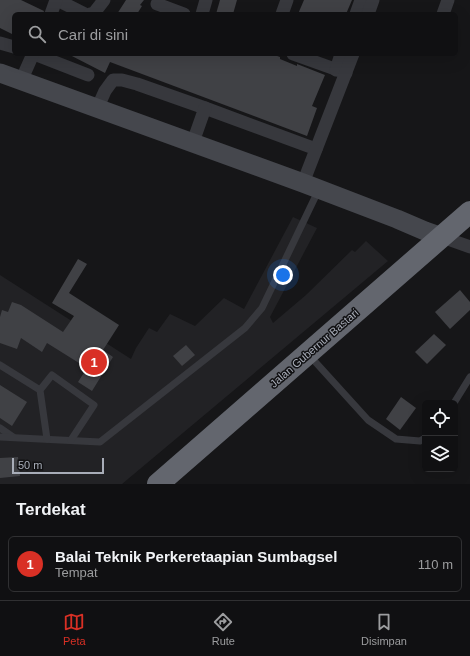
<!DOCTYPE html>
<html lang="id">
<head>
<meta charset="utf-8">
<style>
  body { margin:0; font-family:Helvetica,sans-serif; background:#1e1e20; color:#f1f3f6 }
  .controls { position:absolute; right:12px; bottom:12px; display:grid; overflow:hidden; border-radius:6px; box-shadow:0 4px 16px #0002 }
  .controls button { width:36px; height:36px; display:grid; place-items:center; padding:0; border:0; border-bottom:1px solid #303032; background:#101012; color:#f1f3f6; font:20px sans-serif }
  .scale { position:absolute; left:12px; bottom:10px; width:92px; box-sizing:border-box; padding-left:4px; border:2px solid #a8adb8; border-top:0; font-size:11px; line-height:14px; white-space:nowrap; color:#a8adb8; -webkit-text-stroke:3px #111113; paint-order:stroke }
  .you { position:absolute; left:283px; top:275px; width:14px; height:14px; margin:-10px; border:3px solid #fff; border-radius:50%; background:#1a73e8; box-shadow:0 0 0 6px #1a73e833 }
  .badge { display:grid; place-items:center; width:26px; height:26px; border-radius:50%; background:#d93025; color:#fff; font-size:13px; font-weight:700 }
  .pin { position:absolute; translate:-50% -50%; border:2px solid #fff; box-shadow:0 1px 4px #0006 }
  .list { margin:0; padding:0; list-style:none }
  h2 { display:flex; justify-content:space-between; align-items:center; height:52px; margin:0; padding:0 16px; font-size:17px }
  h2 small { font-size:13px; font-weight:400; color:#9c9d9f }
  .list li { display:grid; grid-template-columns:26px 1fr auto; gap:12px; align-items:center; box-sizing:border-box; height:56px; margin:0 8px 8px; padding:0 8px; border:1px solid #303032; border-radius:6px }
  .list b { display:block; font-size:15px; white-space:nowrap }
  .list p { margin:0; font-size:13px; white-space:nowrap; color:#9c9d9f }
  .list em { font-size:13px; font-style:normal; color:#9c9d9f }
  .icon { flex:none; width:22px; height:22px; fill:none; stroke:currentColor; stroke-width:2; stroke-linecap:round; stroke-linejoin:round }
  .map { position:relative; flex:none; width:470px; height:484px; overflow:hidden }
  .search { position:absolute; background:#101012; box-shadow:0 4px 16px #0002; left:12px; right:12px; top:12px; height:44px; display:flex; align-items:center; gap:10px; box-sizing:border-box; padding:0 14px; border-radius:6px; color:#9c9d9f; font-size:15px }
  .sheet { height:116px; background:#101012 }
  nav { display:flex; justify-content:space-around; align-items:center; box-sizing:border-box; height:56px; border-top:1px solid #303032; background:#101012; font-size:11px; color:#9c9d9f }
  nav a { display:grid; justify-items:center; gap:2px }
  nav .on { color:#d93025 }
  .map>svg:first-child { display:block }
  .built { fill:#222225 }
  .building { fill:#404145 }
  .lines { fill:none; stroke-linecap:round; stroke-linejoin:round }
  .lane { stroke:#37383d; stroke-width:7 }
  .street { stroke:#37383d; stroke-width:13 }
  .secondary { stroke:#45474d; stroke-width:19 }
  .highway { stroke:#63666e; stroke-width:22 }
  .labels { text-anchor:middle; dominant-baseline:central; stroke-width:3; stroke-linejoin:round; paint-order:stroke }
  .street-label { font-size:11px; fill:#a8adb8; stroke:#111113 }
</style>
</head>
<body>
<div class="map">
<svg width="470" height="484" viewBox="0 0 470 484">
  <rect width="100%" height="100%" fill="#161618"/>
  <polygon class="built" points="293,217 317,228 270,317 273,323 306,295 352,250 355,252 366,241 388,261 122,484 0,484 0,275 131,359 136,348 149,328 157,332 170,314 195,326 224,298 244,309"/>
  <g class="building">
    <polygon points="0,0 21,0 44,11 43,14 14,14 14,35 0,28"/>
    <polygon points="126,0 144,0 140,5 142,6 137,14 117,14"/>
    <polygon points="220,0 237,0 233,14 216,14"/>
    <polygon points="304,0 352,0 346,14 298,14"/>
    <polygon points="68,54 272,54 280,57 280,59 297,66 297,64 325,75 312,106 317,108 307,136 110,62 105,73"/>
    <polygon points="78,259 87,264 69,293 119,325 103,350 113,357 92,391 78,382 87,368 47,343 42,352 21,338 17,349 0,343 0,317 2,310 8,312 12,302 21,305 63,332 74,316 52,303"/>
    <polygon points="460,290 470,302 470,310 450,329 435,312"/>
    <polygon points="434,334 446,345 427,364 415,352"/>
    <polygon points="186,345 195,355 182,366 173,356"/>
    <polygon points="0,385 27,402 12,426 0,418"/>
    <polygon points="401,397 416,408 400,430 386,419"/>
    <polygon points="18,457 20,476 0,478 0,458"/>
  </g>
  <g class="lines">
    <g class="lane">
      <polyline points="309,355 368,420 396,439 420,441 425,438"/>
      <polyline points="0,365 40,390"/>
      <polyline points="454,403 470,377"/>
      <polyline points="0,428 13,437"/>
      <polyline points="0,437 100,442 245,328 262,308 319,189"/>
      <polyline points="47,439 40,390 52,375 94,405 71,440"/>
    </g>
    <g class="street">
      <polyline points="57,0 85,14"/>
      <polyline points="157,4 184,14"/>
      <polyline points="51,14 56,0"/>
      <polyline points="90,14 94,13 104,0"/>
      <polyline points="202,14 206,0"/>
      <polyline points="282,14 287,0"/>
      <polyline points="356,14 361,0"/>
      <polyline points="368,14 373,0"/>
      <polyline points="443,14 448,0"/>
      <polyline points="0,43 14,47"/>
      <polyline points="34,54 88,75"/>
      <polyline points="293,54 346,73"/>
      <polyline points="336,70 341,54"/>
      <polyline points="21,81 33,54"/>
      <polyline points="97,109 105,91 113,80 122,80 137,84 205,108 316,149"/>
      <polyline points="193,142 205,108"/>
      <polyline points="303,183 353,54"/>
      <polyline points="442,237 470,247"/>
    </g>
    <polyline class="secondary" points="0,73 303,183 397,219 425,231 442,237"/>
    <polyline class="highway" points="158,484 470,212"/>
  </g>
  <g class="labels">
    <g class="street-label">
      <text transform="translate(314 348) rotate(-41)">Jalan Gubernur Bastari</text>
    </g>
  </g>
</svg>
<div class="controls">
<button><svg class="icon" aria-label="locate" viewBox="0 0 24 24"><circle cx="12" cy="12" r="6"/><path d="M12 2v4M12 18v4M2 12h4M18 12h4"/></svg></button>
<button><svg class="icon" aria-label="layers" viewBox="0 0 24 24"><path d="M12 4l9 5-9 5-9-5zM3 14l9 5 9-5"/></svg></button>
</div>
<div class="scale">50 m</div>
<div class="you"></div>
<div class="pin badge" style="left:94px;top:362px">1</div>
<div class="search"><svg class="icon" aria-label="search" viewBox="0 0 24 24"><circle cx="10" cy="10" r="6"/><path d="M15 15l6 6"/></svg>Cari di sini</div>
</div>
<section class="sheet">
<h2>Terdekat<small></small></h2>
<ul class="list">
<li><span class="badge">1</span><div><b>Balai Teknik Perkeretaapian Sumbagsel</b><p>Tempat</p></div><em>110 m</em></li>
</ul>
</section>
<nav>
<a class="on"><svg class="icon" aria-label="map" viewBox="0 0 24 24"><path d="M3 6l6-2 6 2 6-2v14l-6 2-6-2-6 2zM9 4v14M15 6v14"/></svg>Peta</a>
<a><svg class="icon" aria-label="directions" viewBox="0 0 24 24"><path d="M12 3l9 9-9 9-9-9zM9 14v-3h6M13 9l2 2-2 2"/></svg>Rute</a>
<a><svg class="icon" aria-label="saved" viewBox="0 0 24 24"><path d="M7 4h10v16l-5-4-5 4z"/></svg>Disimpan</a>
</nav>
</body>
</html>
